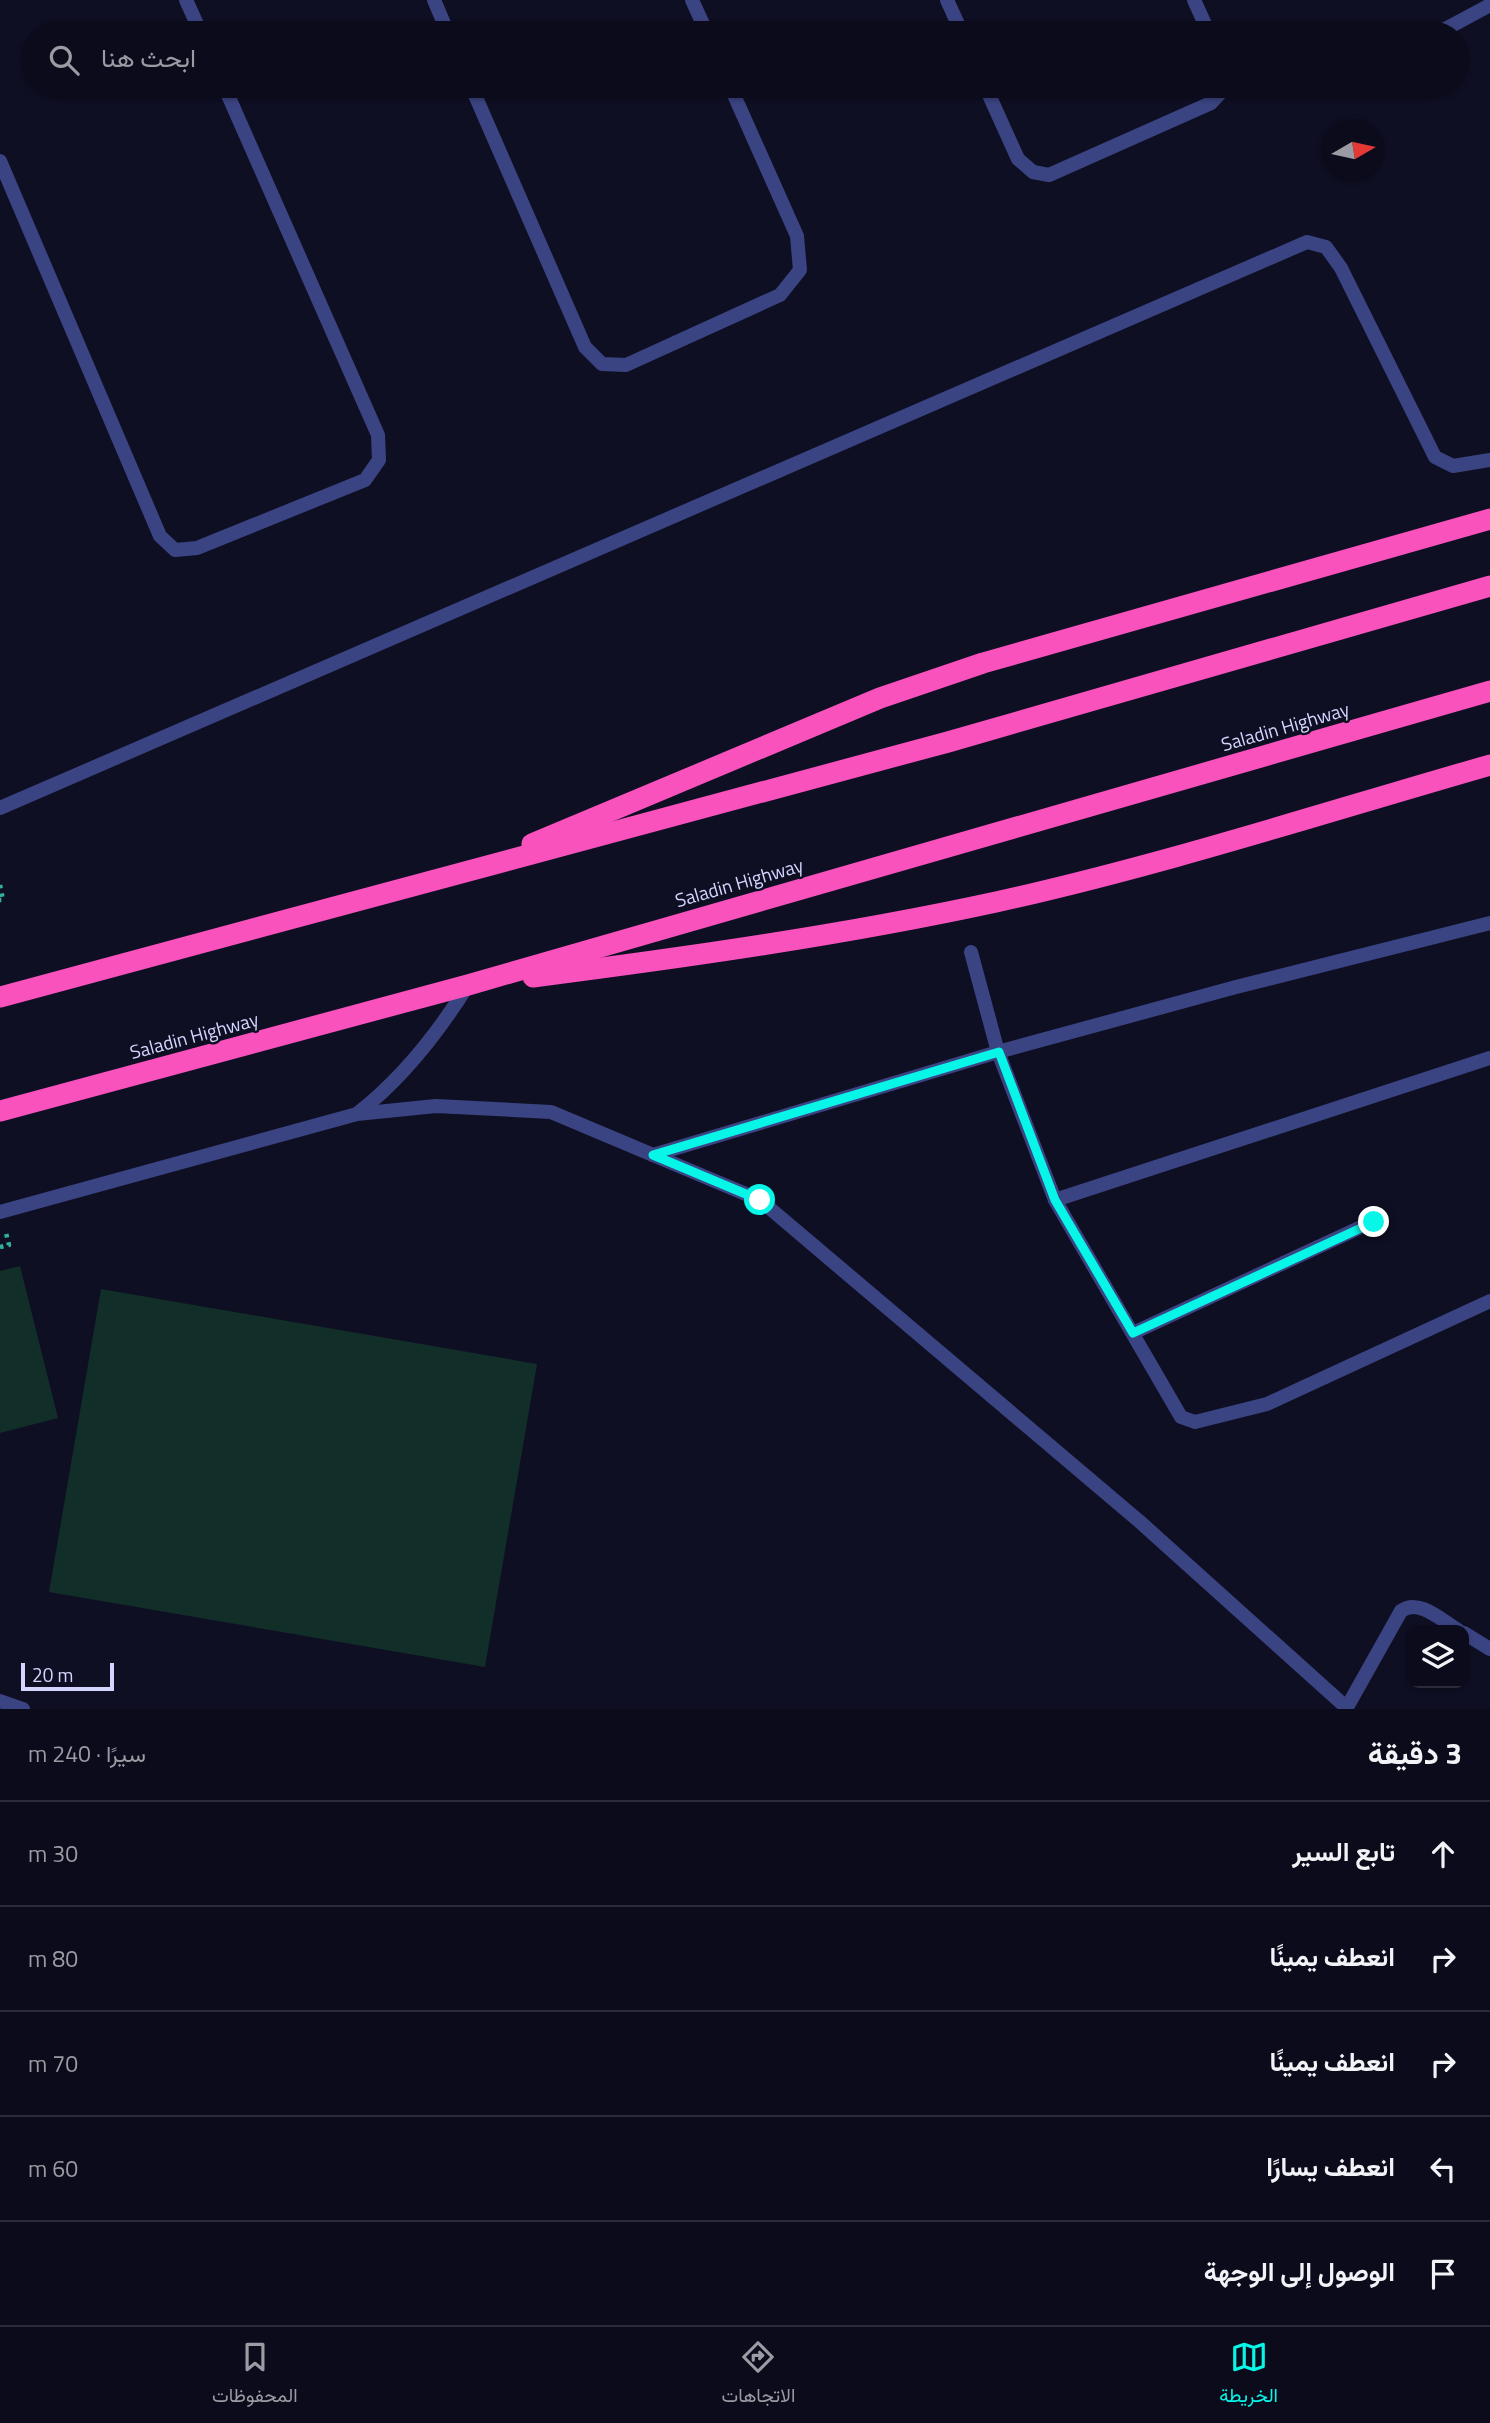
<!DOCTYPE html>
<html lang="ar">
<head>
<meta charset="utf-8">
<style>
  body { margin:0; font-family:"Titillium Web",Vazirmatn,sans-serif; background:#191928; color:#f1f3f6; direction:rtl }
  .controls { position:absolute; right:21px; bottom:21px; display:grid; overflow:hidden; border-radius:14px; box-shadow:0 2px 5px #0004 }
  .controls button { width:63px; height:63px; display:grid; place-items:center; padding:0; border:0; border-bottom:2px solid #2b2b3a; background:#0b0b1b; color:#f1f3f6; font:35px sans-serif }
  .compass { position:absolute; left:1322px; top:119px; width:63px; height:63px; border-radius:50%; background:#0b0b1b; box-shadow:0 2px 5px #0004; rotate:81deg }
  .scale { position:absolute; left:21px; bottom:18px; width:93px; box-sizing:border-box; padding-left:7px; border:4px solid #d3d5fe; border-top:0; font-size:19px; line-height:24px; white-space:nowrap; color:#d3d5fe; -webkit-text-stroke:5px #0f0f24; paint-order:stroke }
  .stop { position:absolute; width:21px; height:21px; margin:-16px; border:5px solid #07f6e8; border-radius:50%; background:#fff }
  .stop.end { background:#07f6e8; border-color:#fff; box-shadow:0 2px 7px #0008 }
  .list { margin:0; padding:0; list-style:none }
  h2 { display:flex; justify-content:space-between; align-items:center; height:91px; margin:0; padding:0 28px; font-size:30px }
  h2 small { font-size:23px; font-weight:400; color:#9a9ba3 }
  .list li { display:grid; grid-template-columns:46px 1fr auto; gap:21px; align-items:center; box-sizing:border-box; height:105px; padding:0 28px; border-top:2px solid #2b2b3a }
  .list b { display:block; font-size:26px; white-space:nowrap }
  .list em { font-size:23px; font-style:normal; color:#9a9ba3 }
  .icon { flex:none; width:38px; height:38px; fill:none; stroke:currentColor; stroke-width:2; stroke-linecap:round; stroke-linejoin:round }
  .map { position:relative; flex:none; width:1490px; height:1709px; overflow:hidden; direction:ltr }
  .search { position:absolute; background:#0b0b1b; box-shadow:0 2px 5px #0004; left:21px; right:21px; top:21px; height:77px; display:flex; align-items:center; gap:18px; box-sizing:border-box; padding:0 24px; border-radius:38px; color:#9a9ba3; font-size:26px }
  .sheet { height:616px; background:#0b0b1b }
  nav { display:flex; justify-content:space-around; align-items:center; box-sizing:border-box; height:98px; border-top:2px solid #2b2b3a; background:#0b0b1b; font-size:19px; color:#9a9ba3 }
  nav a { display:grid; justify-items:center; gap:4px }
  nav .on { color:#07f6e8 }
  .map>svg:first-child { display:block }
  .green { fill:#122e28 }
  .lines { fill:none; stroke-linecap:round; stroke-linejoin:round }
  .path { stroke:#32b397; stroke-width:4.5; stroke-dasharray:3.5 5; stroke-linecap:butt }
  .street { stroke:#3b4482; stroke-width:14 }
  .highway { stroke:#fa52bd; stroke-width:21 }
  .route { stroke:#07f6e8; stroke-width:9 }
  .labels { text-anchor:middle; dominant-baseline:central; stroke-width:5; stroke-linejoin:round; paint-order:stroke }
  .street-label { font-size:19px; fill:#d3d5fe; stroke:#0f0f24 }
</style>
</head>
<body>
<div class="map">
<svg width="1490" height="1709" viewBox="0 0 1490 1709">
  <rect width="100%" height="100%" fill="#0f0f24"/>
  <g class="green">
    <polygon points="20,1266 58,1418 0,1433 0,1271"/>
    <polygon points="101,1289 537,1364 485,1667 49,1592"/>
  </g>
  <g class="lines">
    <g class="path">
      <polyline points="0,885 3,900 0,900"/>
      <polyline points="0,1247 9,1245 6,1233"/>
    </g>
    <g class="street">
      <polyline points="186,0 201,33"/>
      <polyline points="434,0 448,33"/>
      <polyline points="692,0 707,33"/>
      <polyline points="947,0 962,33"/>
      <polyline points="1194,0 1209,33"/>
      <polyline points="1438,33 1490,5"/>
      <polyline points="471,86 585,347 602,364 626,365 780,295 800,270 797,236 730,86"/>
      <polyline points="985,86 1018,159 1033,172 1049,175 1211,103 1227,86"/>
      <polyline points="0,161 160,536 175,550 197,548 365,480 379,460 378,435 224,86"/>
      <polyline points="0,808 1307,242 1326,247 1341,268 1435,457 1453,466 1490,460"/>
      <polyline points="971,952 998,1052 1055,1200 1181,1417 1195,1422 1267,1404 1490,1301"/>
      <path d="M358 1113C404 1077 438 1033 468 985"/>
      <polyline points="653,1155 998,1052 1236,987 1490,923"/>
      <polyline points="1055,1200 1490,1058"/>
      <polyline points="0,1212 357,1114 436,1106 551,1112 760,1200 1139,1521 1347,1708"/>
      <polyline points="1133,1333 1374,1221"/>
      <polyline points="1464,1633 1490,1649"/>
      <polyline points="0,1701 23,1709"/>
      <path d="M1346 1709 1401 1611C1419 1598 1441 1620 1458 1630"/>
    </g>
    <g class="highway">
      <polyline points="532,844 880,698 983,663 1490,519"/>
      <path d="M533 977C688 957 844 935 996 902 1163 865 1326 812 1490 765"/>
      <polyline points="0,997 948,742 1490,586"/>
      <polyline points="0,1111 468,985 1490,691"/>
    </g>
  </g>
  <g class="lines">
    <polyline class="route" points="760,1200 653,1155 999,1052 1055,1200 1133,1333 1374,1222"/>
  </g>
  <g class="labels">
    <g class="street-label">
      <text transform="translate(1285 726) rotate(-16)">Saladin Highway</text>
      <text transform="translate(739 882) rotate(-16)">Saladin Highway</text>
      <text transform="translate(194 1035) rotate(-15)">Saladin Highway</text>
    </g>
  </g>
</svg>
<div class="controls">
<button><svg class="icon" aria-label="layers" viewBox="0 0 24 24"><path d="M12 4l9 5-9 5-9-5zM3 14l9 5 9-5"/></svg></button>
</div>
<svg class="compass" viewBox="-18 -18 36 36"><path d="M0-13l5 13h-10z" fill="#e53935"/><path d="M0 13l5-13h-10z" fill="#9a9ba3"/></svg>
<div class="scale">20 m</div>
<div class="stop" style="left:760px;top:1200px"></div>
<div class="stop end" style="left:1374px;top:1222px"></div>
<div class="search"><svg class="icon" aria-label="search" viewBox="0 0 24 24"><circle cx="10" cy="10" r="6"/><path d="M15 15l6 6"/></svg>ابحث هنا</div>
</div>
<section class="sheet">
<h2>3 دقيقة<small>سيرًا · 240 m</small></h2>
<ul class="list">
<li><svg class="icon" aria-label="ahead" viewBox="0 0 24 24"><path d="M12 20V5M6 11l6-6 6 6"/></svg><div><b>تابع السير</b></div><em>30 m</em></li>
<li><svg class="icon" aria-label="right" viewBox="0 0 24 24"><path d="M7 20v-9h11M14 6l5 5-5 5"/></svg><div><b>انعطف يمينًا</b></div><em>80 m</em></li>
<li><svg class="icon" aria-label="right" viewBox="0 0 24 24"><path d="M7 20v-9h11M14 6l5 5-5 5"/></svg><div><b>انعطف يمينًا</b></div><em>70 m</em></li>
<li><svg class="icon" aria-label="left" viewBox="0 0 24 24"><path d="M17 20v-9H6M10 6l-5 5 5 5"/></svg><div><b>انعطف يسارًا</b></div><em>60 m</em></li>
<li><svg class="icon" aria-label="arrive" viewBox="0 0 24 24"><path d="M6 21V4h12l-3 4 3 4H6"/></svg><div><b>الوصول إلى الوجهة</b></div></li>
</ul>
</section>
<nav>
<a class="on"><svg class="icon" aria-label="map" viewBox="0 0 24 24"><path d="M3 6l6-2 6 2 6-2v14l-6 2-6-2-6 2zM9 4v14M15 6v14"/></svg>الخريطة</a>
<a><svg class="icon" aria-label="directions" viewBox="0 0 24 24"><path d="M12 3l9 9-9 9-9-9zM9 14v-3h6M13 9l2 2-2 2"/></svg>الاتجاهات</a>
<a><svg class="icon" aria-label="saved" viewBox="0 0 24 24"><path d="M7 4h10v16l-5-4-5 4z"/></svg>المحفوظات</a>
</nav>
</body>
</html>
